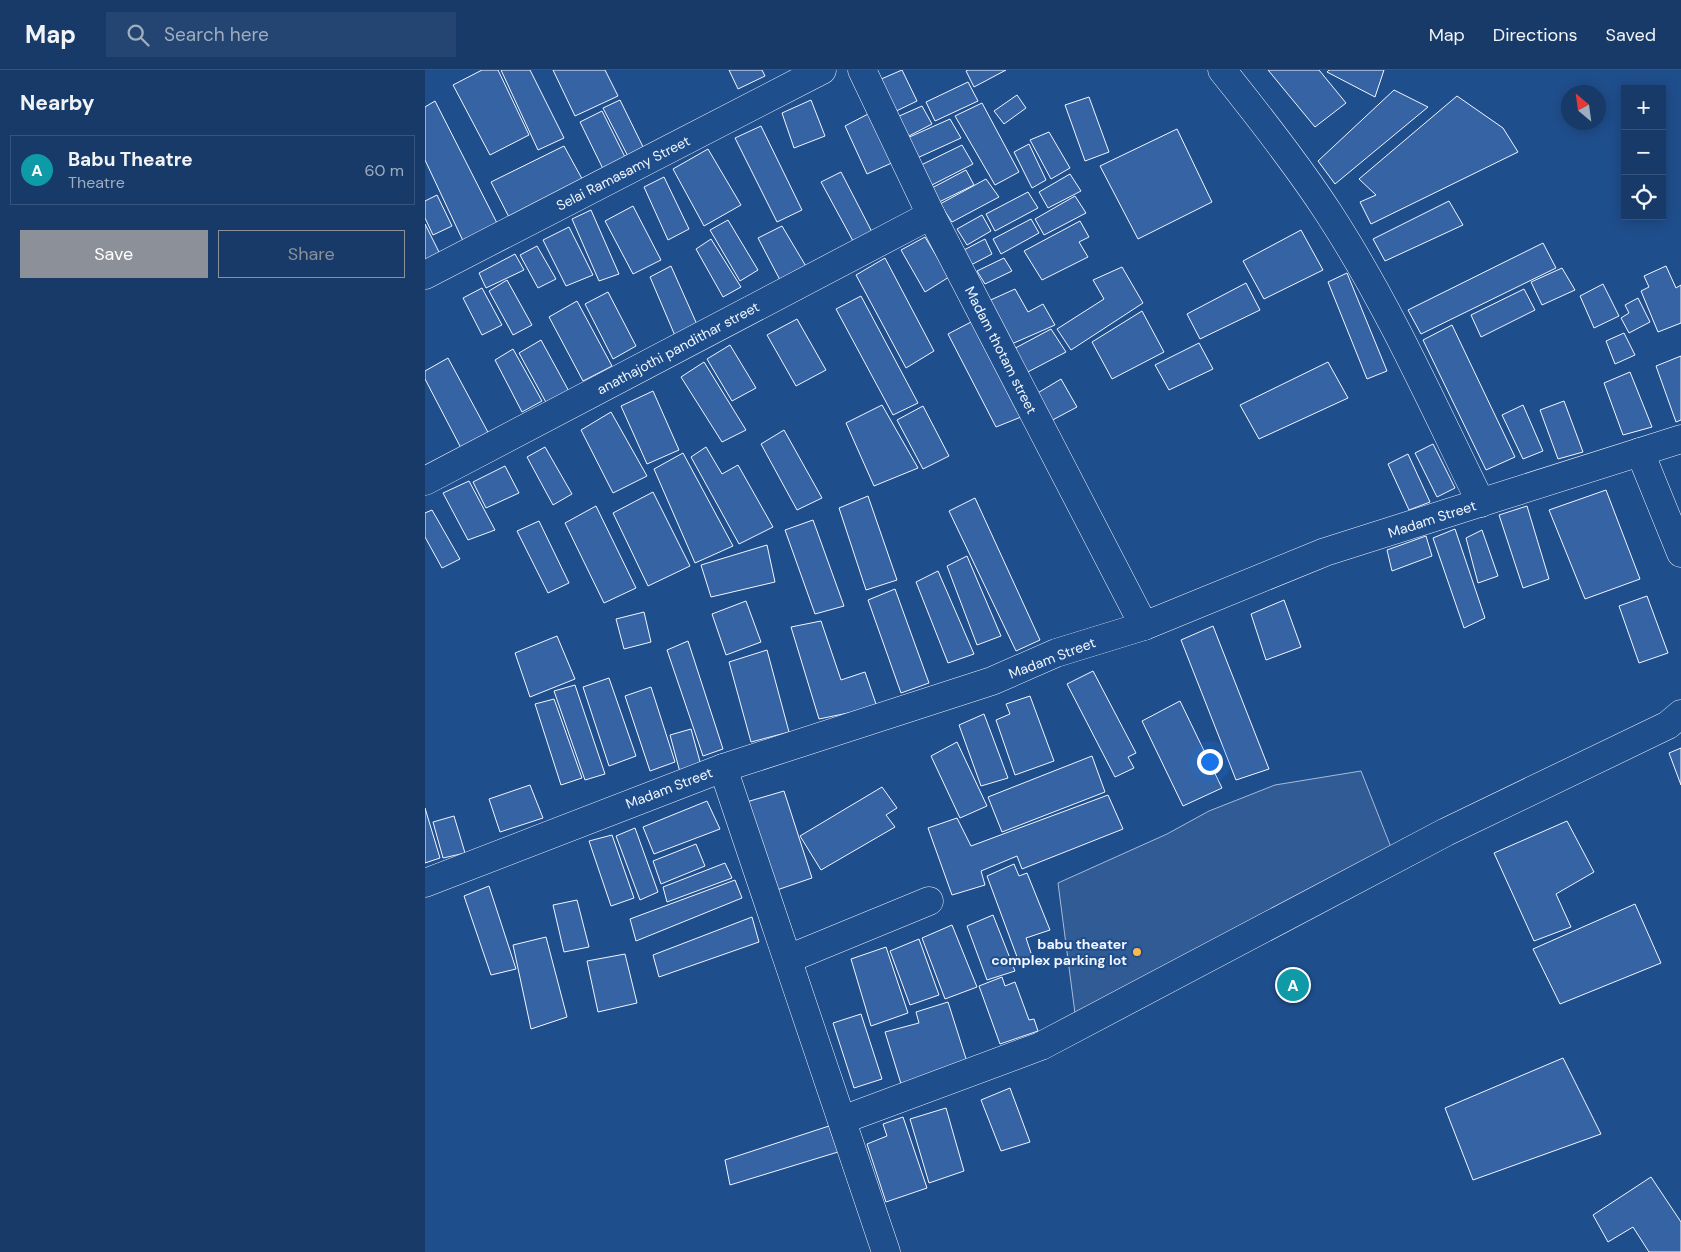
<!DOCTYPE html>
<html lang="en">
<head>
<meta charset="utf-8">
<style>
  body { margin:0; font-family:"DM Sans",sans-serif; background:#244571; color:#f1f3f6 }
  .controls { position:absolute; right:15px; top:15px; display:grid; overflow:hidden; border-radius:0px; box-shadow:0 2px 12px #0003 }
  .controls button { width:45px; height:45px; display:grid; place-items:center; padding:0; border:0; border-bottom:1px solid #36547d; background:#173a69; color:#f1f3f6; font:25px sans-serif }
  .compass { position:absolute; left:1136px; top:15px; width:45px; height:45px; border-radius:50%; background:#173a69; box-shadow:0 2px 12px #0003; rotate:331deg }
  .you { position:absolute; left:784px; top:691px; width:18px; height:18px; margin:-12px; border:4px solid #fff; border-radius:50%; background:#1a73e8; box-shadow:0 0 0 8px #1a73e833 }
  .badge { display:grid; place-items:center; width:32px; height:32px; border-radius:50%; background:#8c9099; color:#fff; font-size:16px; font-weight:700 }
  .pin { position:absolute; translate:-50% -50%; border:2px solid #fff; box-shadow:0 1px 5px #0006 }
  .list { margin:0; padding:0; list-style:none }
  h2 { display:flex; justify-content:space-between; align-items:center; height:65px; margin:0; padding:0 20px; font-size:21px }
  h2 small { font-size:16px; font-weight:400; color:#9eadc0 }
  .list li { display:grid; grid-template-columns:32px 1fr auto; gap:15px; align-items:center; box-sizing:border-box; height:70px; margin:0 10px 10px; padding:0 10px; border:1px solid #36547d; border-radius:0px }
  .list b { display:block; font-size:19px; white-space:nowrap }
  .list p { margin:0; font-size:16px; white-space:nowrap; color:#9eadc0 }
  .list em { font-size:16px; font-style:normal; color:#9eadc0 }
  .actions { display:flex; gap:10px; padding:15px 20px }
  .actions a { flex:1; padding:11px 0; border:1px solid #8c9099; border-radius:0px; text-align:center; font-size:18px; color:#8c9099 }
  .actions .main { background:#8c9099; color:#fff }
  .icon { flex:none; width:28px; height:28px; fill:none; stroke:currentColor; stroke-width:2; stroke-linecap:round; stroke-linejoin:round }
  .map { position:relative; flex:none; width:1256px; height:1182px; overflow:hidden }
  header { display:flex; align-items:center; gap:30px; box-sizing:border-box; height:70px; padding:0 25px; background:#173a69; border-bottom:1px solid #36547d }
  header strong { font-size:24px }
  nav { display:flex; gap:28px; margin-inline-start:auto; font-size:18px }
  .search { width:350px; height:45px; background:#244571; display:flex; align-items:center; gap:12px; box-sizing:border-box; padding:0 18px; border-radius:0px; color:#9eadc0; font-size:19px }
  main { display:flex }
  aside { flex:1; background:#173a69 }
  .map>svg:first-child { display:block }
  .built { fill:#305b95; stroke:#a8bbd7 }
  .building { fill:#3563a3; stroke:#f2f6ff }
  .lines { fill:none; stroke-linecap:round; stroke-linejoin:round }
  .minor-casing { stroke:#f2f6ff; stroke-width:29 }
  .minor { stroke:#1f4e8c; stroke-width:28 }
  .poi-dot { fill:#ffb74d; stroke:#1f4e8c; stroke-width:2 }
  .labels { text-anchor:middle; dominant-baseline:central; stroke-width:4; stroke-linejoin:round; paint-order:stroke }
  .street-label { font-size:14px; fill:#f2f6ff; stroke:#1f4e8c }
  .poi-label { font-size:14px; font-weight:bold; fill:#f2f6ff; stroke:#1f4e8c; text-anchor:end }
</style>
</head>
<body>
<header>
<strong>Map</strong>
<div class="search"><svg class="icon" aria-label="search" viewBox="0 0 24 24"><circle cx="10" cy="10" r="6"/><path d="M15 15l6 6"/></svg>Search here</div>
<nav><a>Map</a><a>Directions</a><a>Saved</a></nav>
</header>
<main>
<aside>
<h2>Nearby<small></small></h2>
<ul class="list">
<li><span class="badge" style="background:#0f9aa8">A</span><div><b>Babu Theatre</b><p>Theatre</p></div><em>60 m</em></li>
</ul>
<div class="actions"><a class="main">Save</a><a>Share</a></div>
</aside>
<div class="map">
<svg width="1256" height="1182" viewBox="0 0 1256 1182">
  <rect width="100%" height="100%" fill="#1f4e8c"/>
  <polygon class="built" points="936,701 969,785 651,951 633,813 742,764 784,741 850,715"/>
  <g class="building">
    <polygon points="57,0 73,0 104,65 65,85 28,15"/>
    <polygon points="76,0 105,0 139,68 113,80"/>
    <polygon points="128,0 180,0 193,26 150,46"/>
    <polygon points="304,0 337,0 340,6 313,19"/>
    <polygon points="477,0 492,31 463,45 447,13"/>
    <polygon points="543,0 581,0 549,17 541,1"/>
    <polygon points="843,0 894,0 921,33 890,57"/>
    <polygon points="904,0 959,0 950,27 902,2"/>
    <polygon points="543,12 553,31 510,51 501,32"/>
    <polygon points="969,20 1003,37 910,114 893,91"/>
    <polygon points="592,25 601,38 579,54 569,41"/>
    <polygon points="1032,26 1078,58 1093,82 946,154 935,132 951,125 934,109"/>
    <polygon points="664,27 684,82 660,91 640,35"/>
    <polygon points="195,30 222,85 207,94 178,38"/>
    <polygon points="386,30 400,66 369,78 357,43"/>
    <polygon points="10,31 74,157 39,173 0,90 0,37"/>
    <polygon points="557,33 594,102 570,115 530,46"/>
    <polygon points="497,36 507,54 482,67 472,47"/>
    <polygon points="177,41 205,97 182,107 155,52"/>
    <polygon points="445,43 469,92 442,104 420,56"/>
    <polygon points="525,49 536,68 490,89 480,69"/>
    <polygon points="336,56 377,140 352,152 310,68"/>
    <polygon points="752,59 787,132 713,169 675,96"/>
    <polygon points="624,62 645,98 626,109 605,70"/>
    <polygon points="604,74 621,110 607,118 589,82"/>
    <polygon points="537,75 548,94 503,117 492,97"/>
    <polygon points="139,76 161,116 87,153 66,112"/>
    <polygon points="283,79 316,135 279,156 248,99"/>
    <polygon points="541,100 549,115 512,133 505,119"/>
    <polygon points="416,102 447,162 428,171 396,112"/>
    <polygon points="645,104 656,121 623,138 614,122"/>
    <polygon points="239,107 264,159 243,170 219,117"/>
    <polygon points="561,109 574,127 527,152 515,134"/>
    <polygon points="603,122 613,138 570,161 561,144"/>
    <polygon points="12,125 27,156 8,165 0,148 0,131"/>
    <polygon points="650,126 661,143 619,165 610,149"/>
    <polygon points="1024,131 1038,155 960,191 948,169"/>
    <polygon points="208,136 236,190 208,204 180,151"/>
    <polygon points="166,140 194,204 174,211 147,149"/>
    <polygon points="557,145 566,161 542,175 532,159"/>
    <polygon points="606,149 614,163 576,184 568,169"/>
    <polygon points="303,150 333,200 315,211 285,160"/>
    <polygon points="655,151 664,167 654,172 663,187 617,210 599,181"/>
    <polygon points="0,154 16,186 0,193"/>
    <polygon points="357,156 382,198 355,210 333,168"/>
    <polygon points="144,157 168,205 141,216 118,170"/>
    <polygon points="876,160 898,200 839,229 818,191"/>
    <polygon points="500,167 524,207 500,222 476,180"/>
    <polygon points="286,169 316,217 298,227 271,179"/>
    <polygon points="560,169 567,184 544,196 537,181"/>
    <polygon points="1118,173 1131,198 996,264 983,240"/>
    <polygon points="112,176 131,209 113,218 95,185"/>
    <polygon points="90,184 99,200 61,218 54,203"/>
    <polygon points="460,188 509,281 481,298 431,205"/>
    <polygon points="579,188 587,201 560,214 552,201"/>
    <polygon points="246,196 274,259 251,268 225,207"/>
    <polygon points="1241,196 1251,218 1256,215 1256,253 1233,262 1216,221 1224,217 1219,206"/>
    <polygon points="697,197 718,233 646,280 632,259 679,229 668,210"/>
    <polygon points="1137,198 1150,220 1117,235 1106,212"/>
    <polygon points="922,203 962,301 942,309 903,212"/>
    <polygon points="82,210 107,255 88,265 64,221"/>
    <polygon points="821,213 835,240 775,269 762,244"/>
    <polygon points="1178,214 1194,246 1169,258 1155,226"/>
    <polygon points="57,218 77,255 57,265 38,228"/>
    <polygon points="590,219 603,242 618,234 630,255 582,276 559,233"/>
    <polygon points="1099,219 1110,240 1056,267 1046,245"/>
    <polygon points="183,222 211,276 188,289 160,234"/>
    <polygon points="436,226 493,333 468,345 411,239"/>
    <polygon points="1213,228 1225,252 1204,263 1196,248 1204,243 1200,235"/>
    <polygon points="152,231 187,296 158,311 124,247"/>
    <polygon points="717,241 739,282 687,309 667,272"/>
    <polygon points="372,249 401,300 371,316 342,265"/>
    <polygon points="548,251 596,347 571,357 523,264"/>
    <polygon points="1027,255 1090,387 1061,400 998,270"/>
    <polygon points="626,259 641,282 597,305 583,282"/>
    <polygon points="1199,263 1210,285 1190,294 1181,271"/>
    <polygon points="116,270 146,325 123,336 94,283"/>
    <polygon points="774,273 788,299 744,320 730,295"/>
    <polygon points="305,275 331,318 307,331 282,289"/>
    <polygon points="88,279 117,331 97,342 70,290"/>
    <polygon points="1256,286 1256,350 1251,352 1231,296"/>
    <polygon points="23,288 65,366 37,380 0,309 0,301"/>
    <polygon points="279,292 321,360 297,372 256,307"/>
    <polygon points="903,292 923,328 834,369 815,335"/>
    <polygon points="1205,302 1227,357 1198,365 1179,313"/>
    <polygon points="636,309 652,337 620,354 606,327"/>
    <polygon points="228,321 254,380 222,394 196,336"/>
    <polygon points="1139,331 1158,382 1133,389 1115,340"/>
    <polygon points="457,335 493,398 449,416 421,353"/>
    <polygon points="1098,335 1118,381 1098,389 1077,345"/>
    <polygon points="498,336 524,386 498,399 472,350"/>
    <polygon points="186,342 222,406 188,423 156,360"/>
    <polygon points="359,360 397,428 372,440 336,374"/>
    <polygon points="1008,374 1030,418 1012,427 990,383"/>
    <polygon points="120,377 147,424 128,435 102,387"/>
    <polygon points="281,377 297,404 313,395 348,457 314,474 266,387"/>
    <polygon points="258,383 308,476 270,493 229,399"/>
    <polygon points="983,384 1005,432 984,440 963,394"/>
    <polygon points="80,396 94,423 61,438 48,412"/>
    <polygon points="44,411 70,460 43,470 18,423"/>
    <polygon points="1181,420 1215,509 1160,529 1124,440"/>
    <polygon points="228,422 265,496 223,516 188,443"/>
    <polygon points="443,426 472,510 441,520 414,438"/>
    <polygon points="550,428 615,570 591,581 524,441"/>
    <polygon points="171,436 211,518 179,533 140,453"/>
    <polygon points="1102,436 1124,509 1098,518 1074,445"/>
    <polygon points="7,440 35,489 17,498 0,467 0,443"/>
    <polygon points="388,450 419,536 390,544 360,460"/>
    <polygon points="114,451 144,513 123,523 92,461"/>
    <polygon points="1030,459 1060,548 1039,558 1008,468"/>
    <polygon points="1057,460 1073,506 1053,513 1041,468"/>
    <polygon points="1001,466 1007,486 967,501 962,480"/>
    <polygon points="342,475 350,512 286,527 276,495"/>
    <polygon points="542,486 576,566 552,575 522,496"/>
    <polygon points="513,501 549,584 523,593 491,512"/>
    <polygon points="470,519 504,613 476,623 443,530"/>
    <polygon points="1222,526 1243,583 1214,593 1194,536"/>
    <polygon points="859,530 876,577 841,590 826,544"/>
    <polygon points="321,531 336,572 301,585 287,544"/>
    <polygon points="219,542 226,572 199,579 191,549"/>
    <polygon points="396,551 416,610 440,602 452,637 394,649 366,557"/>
    <polygon points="788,556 844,699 811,710 756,570"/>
    <polygon points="132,566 150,609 105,627 90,583"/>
    <polygon points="263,571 298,679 278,686 242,580"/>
    <polygon points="342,580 364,662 326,672 304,592"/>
    <polygon points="668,601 711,683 703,687 709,698 690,707 642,614"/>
    <polygon points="184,608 211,686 184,696 158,617"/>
    <polygon points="150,615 180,704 160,710 129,621"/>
    <polygon points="226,617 250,692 225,701 200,626"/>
    <polygon points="605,626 629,691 590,705 571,650 585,644 581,634"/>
    <polygon points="129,629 157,708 136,715 110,634"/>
    <polygon points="755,631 797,718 758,736 717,651"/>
    <polygon points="559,644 583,708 556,716 534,655"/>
    <polygon points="266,659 277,699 256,706 245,665"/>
    <polygon points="532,672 562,736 535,748 506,686"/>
    <polygon points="1256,678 1256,715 1244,683"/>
    <polygon points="667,686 680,722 577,762 563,727"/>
    <polygon points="105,715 118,748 75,762 64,729"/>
    <polygon points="457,717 472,738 461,745 470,757 396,800 375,766"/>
    <polygon points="359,721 387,808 346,822 318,733"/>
    <polygon points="683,725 698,759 597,799 592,786 556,801 560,815 527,825 503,758 532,748 546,776"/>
    <polygon points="282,731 295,759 229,784 218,757"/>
    <polygon points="0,738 15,788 0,793"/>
    <polygon points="29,746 40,783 18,788 8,752"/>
    <polygon points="1142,751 1169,802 1131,824 1146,857 1109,871 1069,783"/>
    <polygon points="210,758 233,822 215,830 191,766"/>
    <polygon points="187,765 209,828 186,836 164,771"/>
    <polygon points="271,774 280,796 236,814 228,791"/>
    <polygon points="300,793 307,808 242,832 238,817"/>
    <polygon points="589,794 594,806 602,803 625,860 601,868 608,889 595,895 562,806"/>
    <polygon points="310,810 317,828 211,871 205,849"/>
    <polygon points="64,816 91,899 66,905 39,826"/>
    <polygon points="152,830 164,877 139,882 128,835"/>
    <polygon points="1210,834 1236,893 1135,934 1108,879"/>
    <polygon points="568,845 590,901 562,910 542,856"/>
    <polygon points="327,847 334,872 234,907 228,885"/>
    <polygon points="527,855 552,917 520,929 497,868"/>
    <polygon points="121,867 142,947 106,959 88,875"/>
    <polygon points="494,869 514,925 485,935 465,881"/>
    <polygon points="461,877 483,943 446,956 426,889"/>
    <polygon points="200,884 212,933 173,942 162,891"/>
    <polygon points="577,907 580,916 590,912 604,950 609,949 613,961 575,974 554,916"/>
    <polygon points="523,932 543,995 477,1017 460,962 494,953 491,942"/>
    <polygon points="436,944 457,1009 429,1018 408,953"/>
    <polygon points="1138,988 1176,1064 1048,1110 1020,1038"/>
    <polygon points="585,1018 605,1072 576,1081 556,1030"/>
    <polygon points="521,1038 539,1101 504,1113 485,1049"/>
    <polygon points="478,1047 502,1118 461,1132 442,1074 462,1066 458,1054"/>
    <polygon points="404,1056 413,1082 305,1115 300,1090"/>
    <polygon points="1226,1107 1256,1152 1256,1182 1224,1182 1208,1157 1183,1172 1168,1145"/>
  </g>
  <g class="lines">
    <g class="minor-casing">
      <g id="minor">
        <polyline points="437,0 506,145 719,556"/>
        <path d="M797 0C834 46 871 93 903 142 963 234 1008 335 1056 433"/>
        <polyline points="0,205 397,0"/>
        <polyline points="1215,382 1256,483"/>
        <polyline points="0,411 506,145"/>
        <polyline points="298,698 461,1182"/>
        <polyline points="0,813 298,698 567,611 631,583 719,556 900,482 1256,369"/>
        <polyline points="363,889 504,831"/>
        <polyline points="417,1050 616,976 1021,762 1243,655 1256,644"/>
      </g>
    </g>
    <use href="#minor" class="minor"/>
  </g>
  <circle class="poi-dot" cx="712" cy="882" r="5"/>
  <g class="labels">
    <g class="street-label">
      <text transform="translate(198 103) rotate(-27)">Selai Ramasamy Street</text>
      <text transform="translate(253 278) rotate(-28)">anathajothi pandithar street</text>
      <text transform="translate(576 280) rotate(63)">Madam thotam street</text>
      <text transform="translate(1007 449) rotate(-18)">Madam Street</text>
      <text transform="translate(627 588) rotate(-21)">Madam Street</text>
      <text transform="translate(244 718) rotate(-21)">Madam Street</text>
    </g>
    <g class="poi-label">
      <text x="702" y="874">babu theater<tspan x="702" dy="16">complex parking lot</tspan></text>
    </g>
  </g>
</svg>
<div class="controls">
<button>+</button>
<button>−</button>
<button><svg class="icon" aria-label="locate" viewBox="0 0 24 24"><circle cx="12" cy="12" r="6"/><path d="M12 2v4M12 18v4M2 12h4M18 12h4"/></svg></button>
</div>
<svg class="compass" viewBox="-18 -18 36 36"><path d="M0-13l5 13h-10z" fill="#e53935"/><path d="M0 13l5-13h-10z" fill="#9eadc0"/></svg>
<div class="you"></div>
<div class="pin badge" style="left:868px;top:915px;background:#0f9aa8">A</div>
</div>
</main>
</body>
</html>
